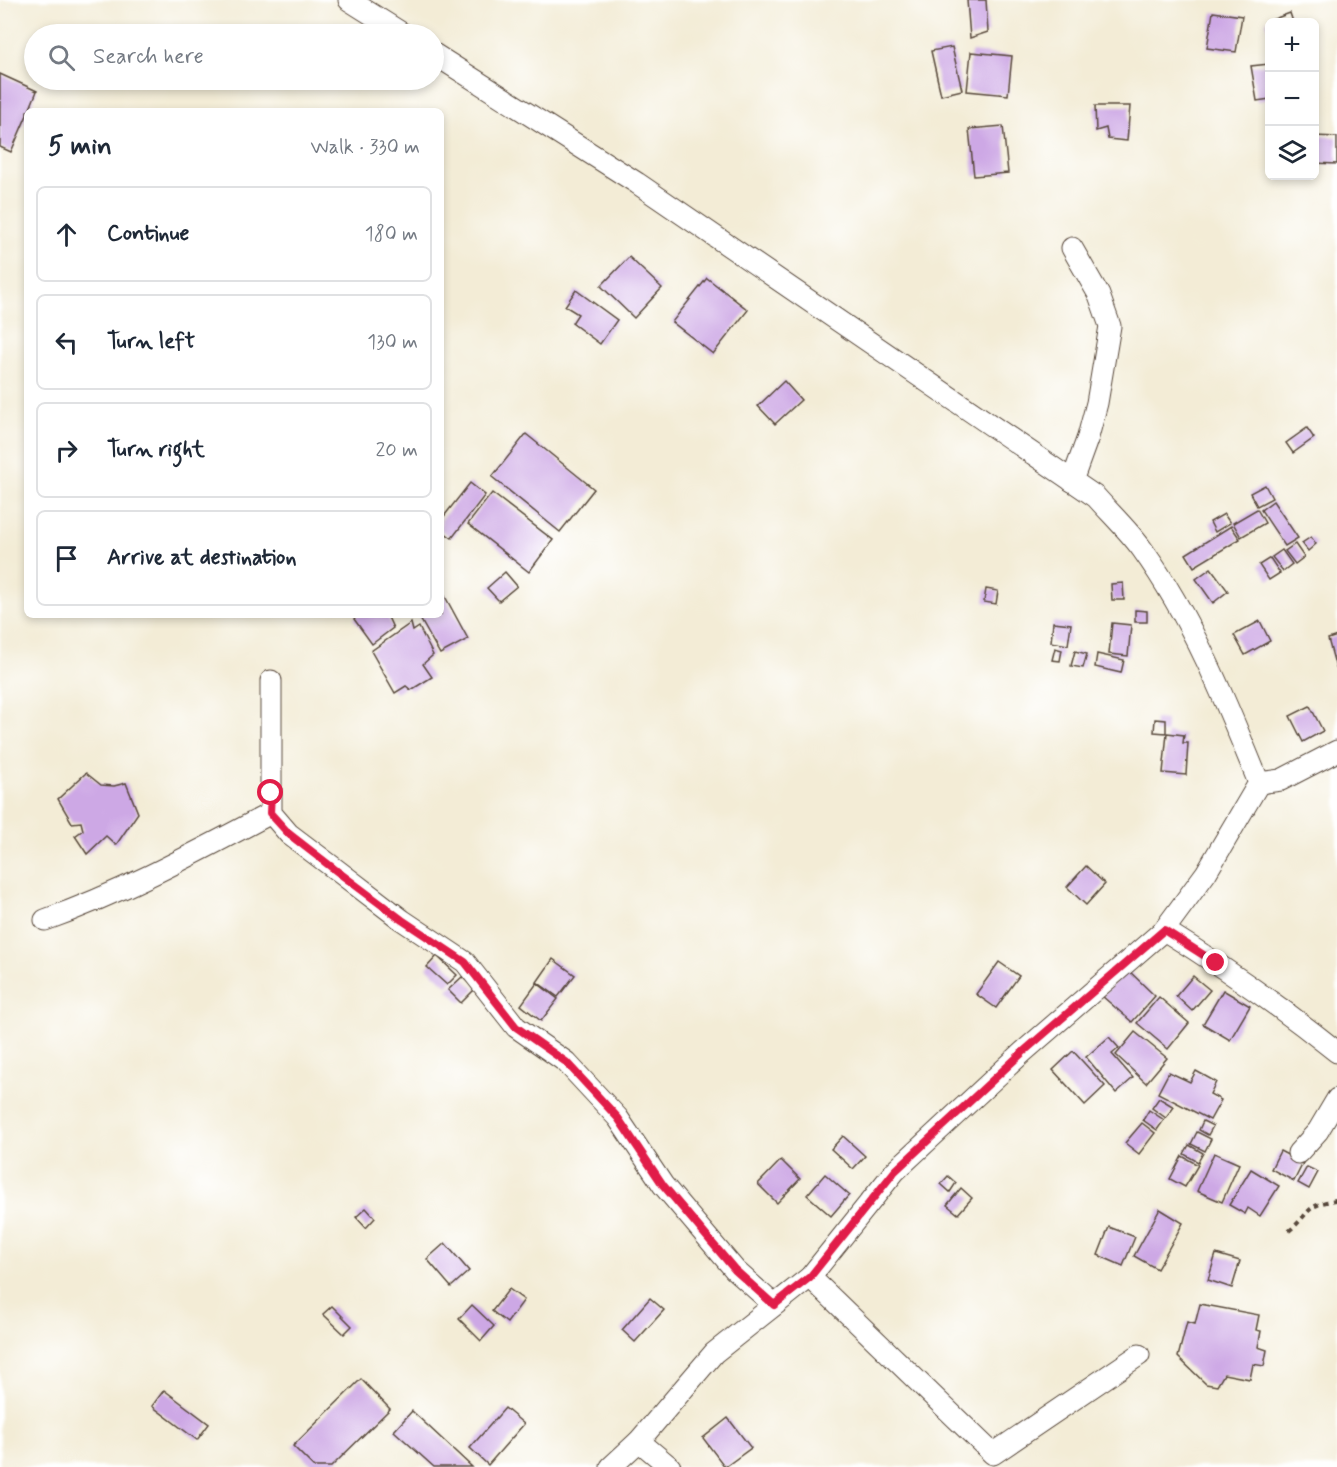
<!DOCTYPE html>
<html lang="en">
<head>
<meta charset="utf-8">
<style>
  body { margin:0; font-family:Mynerve,sans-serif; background:#f6f6f7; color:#1f2937 }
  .controls { position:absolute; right:18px; top:18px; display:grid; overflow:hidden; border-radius:9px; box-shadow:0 3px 9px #0003 }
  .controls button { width:54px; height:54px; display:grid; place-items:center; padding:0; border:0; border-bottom:2px solid #e0e1e3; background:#fff; color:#1f2937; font:30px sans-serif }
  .stop { position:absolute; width:18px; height:18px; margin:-14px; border:4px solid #e11d48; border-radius:50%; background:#fff }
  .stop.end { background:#e11d48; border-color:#fff; box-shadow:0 2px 6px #0008 }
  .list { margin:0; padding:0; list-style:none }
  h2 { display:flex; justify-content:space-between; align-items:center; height:78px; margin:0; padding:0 24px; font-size:26px }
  h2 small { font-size:20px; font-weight:400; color:#747a83 }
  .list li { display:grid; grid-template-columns:39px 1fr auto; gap:18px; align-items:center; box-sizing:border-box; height:96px; margin:0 12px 12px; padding:0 12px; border:2px solid #e0e1e3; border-radius:9px }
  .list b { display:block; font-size:22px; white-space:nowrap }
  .list em { font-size:20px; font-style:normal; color:#747a83 }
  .icon { flex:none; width:33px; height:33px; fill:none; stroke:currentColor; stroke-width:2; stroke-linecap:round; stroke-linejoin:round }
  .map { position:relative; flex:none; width:1337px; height:1467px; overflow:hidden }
  .search { position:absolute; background:#fff; box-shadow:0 3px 9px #0003; left:24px; top:24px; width:420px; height:66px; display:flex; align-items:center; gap:15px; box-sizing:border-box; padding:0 21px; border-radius:33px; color:#747a83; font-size:22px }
  .panel { position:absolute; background:#fff; box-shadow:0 3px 9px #0003; left:24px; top:108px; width:420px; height:510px; border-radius:9px }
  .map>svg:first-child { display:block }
  .building { fill:#cda8e5 }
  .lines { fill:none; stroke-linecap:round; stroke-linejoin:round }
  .street-casing { stroke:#57473a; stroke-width:23 }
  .path { stroke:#57473a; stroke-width:4; stroke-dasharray:4.5 4.5; stroke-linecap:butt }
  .street { stroke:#fff; stroke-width:21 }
  .route { stroke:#e11d48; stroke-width:8 }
</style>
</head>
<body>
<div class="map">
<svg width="1337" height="1467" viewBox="0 0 1337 1467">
  <rect width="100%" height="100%" fill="#fff"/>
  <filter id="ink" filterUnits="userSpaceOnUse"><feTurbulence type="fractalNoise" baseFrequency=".0167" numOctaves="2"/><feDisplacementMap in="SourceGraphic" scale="12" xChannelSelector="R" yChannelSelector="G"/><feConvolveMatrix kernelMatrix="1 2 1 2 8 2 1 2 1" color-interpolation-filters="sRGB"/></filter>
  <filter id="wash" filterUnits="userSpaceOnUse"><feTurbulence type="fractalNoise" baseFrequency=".008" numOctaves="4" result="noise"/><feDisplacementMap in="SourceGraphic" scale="24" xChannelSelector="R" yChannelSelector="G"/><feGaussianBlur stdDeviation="1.35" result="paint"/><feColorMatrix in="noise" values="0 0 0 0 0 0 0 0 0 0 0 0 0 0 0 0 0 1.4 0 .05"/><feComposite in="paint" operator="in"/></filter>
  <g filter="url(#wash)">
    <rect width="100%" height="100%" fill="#f3ecd6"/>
    <g id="blocks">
      <g class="building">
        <polygon points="967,0 986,0 988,32 970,38"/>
        <polygon points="1213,12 1242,16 1236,52 1207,48"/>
        <polygon points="1290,13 1293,22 1270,22 1269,30 1266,22"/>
        <polygon points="952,47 962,90 941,95 931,51"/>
        <polygon points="971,52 1012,56 1008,95 967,91"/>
        <polygon points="1269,64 1270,99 1257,101 1251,66"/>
        <polygon points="0,74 37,91 29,111 27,111 27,115 11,152 0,147"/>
        <polygon points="1095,106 1130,106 1127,141 1108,139 1106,128 1096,131"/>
        <polygon points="1003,126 1008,173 974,176 969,129"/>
        <polygon points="1314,136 1337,137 1337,164 1314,163"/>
        <polygon points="629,257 662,288 634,318 601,286"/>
        <polygon points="707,278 748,310 713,354 672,322"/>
        <polygon points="576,290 617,320 600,344 572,323 578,314 565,306"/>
        <polygon points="784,381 801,400 775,424 758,406"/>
        <polygon points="1307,428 1314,438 1293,453 1286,443"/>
        <polygon points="526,434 594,489 560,532 492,477"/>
        <polygon points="470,483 485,495 452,538 441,530 441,520"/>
        <polygon points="1265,485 1272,498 1257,506 1250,493"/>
        <polygon points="492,493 553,540 529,572 468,524"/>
        <polygon points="1273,501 1298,538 1285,546 1261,510"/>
        <polygon points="1257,509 1265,523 1241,537 1233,523"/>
        <polygon points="1224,514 1230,523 1215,532 1210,522"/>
        <polygon points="1231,526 1240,539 1194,567 1186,554"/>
        <polygon points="1311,537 1316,544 1308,551 1302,543"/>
        <polygon points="1295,544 1304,557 1295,564 1285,551"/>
        <polygon points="1282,550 1292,564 1283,571 1272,557"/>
        <polygon points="1270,558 1280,573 1269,580 1259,565"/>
        <polygon points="1211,568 1228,591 1213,603 1196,579"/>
        <polygon points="505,572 517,586 499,601 487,588"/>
        <polygon points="1123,583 1124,600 1112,600 1111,584"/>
        <polygon points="441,589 468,639 440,654 418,615 441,615"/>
        <polygon points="986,589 998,591 996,604 984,602"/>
        <polygon points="1135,610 1147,611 1147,622 1135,622"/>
        <polygon points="358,615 387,615 393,628 372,644 354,619"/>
        <polygon points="1260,621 1270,641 1245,655 1234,635"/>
        <polygon points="1053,622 1071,624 1068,645 1051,642"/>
        <polygon points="411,623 413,631 419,627 433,655 423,664 432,677 411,690 406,686 395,693 371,651"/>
        <polygon points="1112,623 1131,625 1128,656 1109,654"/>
        <polygon points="1337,636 1337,668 1336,668 1328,639"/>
        <polygon points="1055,648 1062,650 1060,661 1052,660"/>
        <polygon points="1075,651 1087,654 1083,668 1071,666"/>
        <polygon points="1097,654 1124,660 1121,673 1095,667"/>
        <polygon points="1310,706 1323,731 1303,742 1290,716"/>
        <polygon points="1155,719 1166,720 1166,733 1154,732"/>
        <polygon points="1167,733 1184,735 1183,743 1188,743 1186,775 1163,773"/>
        <polygon points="86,773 101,785 114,786 126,783 138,813 116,845 106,836 87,854 75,836 83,830 81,822 72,823 58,799"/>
        <polygon points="1086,866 1105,884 1086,905 1067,887"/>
        <polygon points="437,956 457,975 447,985 427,967"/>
        <polygon points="553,959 575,975 558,997 537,982"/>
        <polygon points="999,962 1019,976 996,1008 976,994"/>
        <polygon points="1127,969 1155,996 1132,1022 1102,996"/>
        <polygon points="1193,976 1210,990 1192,1011 1176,996"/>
        <polygon points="462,977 475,989 461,1003 448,990"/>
        <polygon points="537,983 558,999 541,1021 521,1005"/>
        <polygon points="1223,990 1250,1006 1230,1040 1203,1024"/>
        <polygon points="1159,997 1189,1023 1168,1049 1137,1023"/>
        <polygon points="1135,1032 1167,1058 1146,1083 1116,1055"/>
        <polygon points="1109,1037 1119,1048 1112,1054 1133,1078 1116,1093 1086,1057"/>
        <polygon points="1073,1051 1105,1086 1085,1105 1053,1070"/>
        <polygon points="1196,1071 1216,1082 1210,1094 1221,1100 1210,1120 1158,1093 1169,1072 1190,1082"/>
        <polygon points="1159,1098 1174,1107 1166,1118 1152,1108"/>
        <polygon points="1149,1110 1164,1120 1157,1130 1143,1120"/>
        <polygon points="1203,1121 1213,1126 1208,1135 1199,1130"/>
        <polygon points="1142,1123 1155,1133 1139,1154 1125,1143"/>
        <polygon points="1197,1132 1211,1139 1205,1151 1191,1144"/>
        <polygon points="843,1136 865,1156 853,1169 831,1149"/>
        <polygon points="1189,1145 1203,1153 1198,1162 1184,1154"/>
        <polygon points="1280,1151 1303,1163 1294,1181 1271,1169"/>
        <polygon points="1214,1153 1239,1164 1222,1202 1197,1191"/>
        <polygon points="1182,1156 1198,1165 1185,1187 1170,1179"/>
        <polygon points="781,1160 800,1179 777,1203 758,1184"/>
        <polygon points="1307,1167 1318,1172 1309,1189 1298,1183"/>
        <polygon points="1251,1169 1279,1186 1260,1216 1248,1208 1245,1214 1229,1205"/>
        <polygon points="825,1174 849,1195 831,1216 807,1195"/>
        <polygon points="948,1176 956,1183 950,1192 941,1184"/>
        <polygon points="961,1188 972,1198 958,1214 947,1205"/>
        <polygon points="366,1208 375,1218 366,1228 356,1217"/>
        <polygon points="1160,1209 1183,1223 1157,1269 1134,1256"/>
        <polygon points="1109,1227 1135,1237 1123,1266 1098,1255"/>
        <polygon points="445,1243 469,1271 451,1287 427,1259"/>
        <polygon points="1216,1254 1240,1261 1232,1288 1208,1280"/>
        <polygon points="509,1289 524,1300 507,1323 492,1311"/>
        <polygon points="650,1298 664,1310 635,1342 622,1330"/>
        <polygon points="1200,1304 1259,1315 1256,1330 1261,1331 1258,1347 1267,1350 1264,1366 1253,1364 1250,1379 1224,1374 1217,1386 1206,1384 1178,1357 1187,1322 1195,1324"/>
        <polygon points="472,1305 494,1326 481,1341 459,1319"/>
        <polygon points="332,1306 352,1326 344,1334 323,1314"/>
        <polygon points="361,1379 390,1409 331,1467 314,1467 293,1446"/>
        <polygon points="164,1390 209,1424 197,1440 152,1406"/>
        <polygon points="505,1408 524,1424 488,1465 470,1448"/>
        <polygon points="412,1411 472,1467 434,1467 394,1431"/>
        <polygon points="728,1418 751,1448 725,1467 703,1438"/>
      </g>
    </g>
  </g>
  <g filter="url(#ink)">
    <use href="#blocks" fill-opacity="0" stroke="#57473a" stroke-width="1.5"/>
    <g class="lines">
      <g class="street-casing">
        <g id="street">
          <polyline points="349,0 403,34"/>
          <path d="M434 54 637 183 1096 497C1111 514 1128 530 1142 549 1193 620 1226 702 1259 783L1206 873 1164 930 1023 1052 895 1171 810 1277 714 1353 639 1441 611 1467"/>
          <polyline points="1072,248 1099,295 1110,326 1097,403 1088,437 1072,481"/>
          <polyline points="271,681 271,813 289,834 338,871 402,920 465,962 516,1027 566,1062 618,1118 663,1185 735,1270 774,1305"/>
          <polyline points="1259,783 1281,780 1337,751"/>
          <path d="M45 920C124 892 197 852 271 813"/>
          <path d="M1164 930C1224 967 1282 1008 1337 1052"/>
          <polyline points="1298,1153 1318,1131 1337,1099"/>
          <polyline points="810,1277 993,1454 1139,1355"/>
          <polyline points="639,1441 670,1467"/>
        </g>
      </g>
      <path class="path" d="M1289 1231C1311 1213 1304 1205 1337 1200"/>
      <use href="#street" class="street"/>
    </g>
  </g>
  <g class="lines" filter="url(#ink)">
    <polyline class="route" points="271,793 270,813 289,834 338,872 402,920 465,962 516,1027 566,1062 618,1118 663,1185 735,1270 774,1305 810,1277 895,1171 1023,1052 1164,930 1216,963"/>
  </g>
</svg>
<div class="controls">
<button>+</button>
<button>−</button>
<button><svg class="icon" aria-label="layers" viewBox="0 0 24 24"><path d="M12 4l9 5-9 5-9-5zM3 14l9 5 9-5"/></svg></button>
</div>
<div class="stop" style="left:271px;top:793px"></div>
<div class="stop end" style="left:1216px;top:963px"></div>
<div class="search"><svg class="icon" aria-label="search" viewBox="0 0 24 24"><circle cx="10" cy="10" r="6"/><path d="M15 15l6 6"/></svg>Search here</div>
<section class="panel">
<h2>5 min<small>Walk · 330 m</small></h2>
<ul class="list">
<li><svg class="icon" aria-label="ahead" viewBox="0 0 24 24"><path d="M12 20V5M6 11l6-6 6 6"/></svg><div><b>Continue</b></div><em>180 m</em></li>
<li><svg class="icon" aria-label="left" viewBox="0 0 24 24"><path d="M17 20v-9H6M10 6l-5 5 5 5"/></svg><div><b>Turn left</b></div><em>130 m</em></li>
<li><svg class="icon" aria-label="right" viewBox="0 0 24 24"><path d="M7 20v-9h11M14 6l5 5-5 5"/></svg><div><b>Turn right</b></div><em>20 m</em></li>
<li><svg class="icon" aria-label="arrive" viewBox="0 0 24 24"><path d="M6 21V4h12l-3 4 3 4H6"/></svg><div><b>Arrive at destination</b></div></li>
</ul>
</section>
</div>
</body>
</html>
